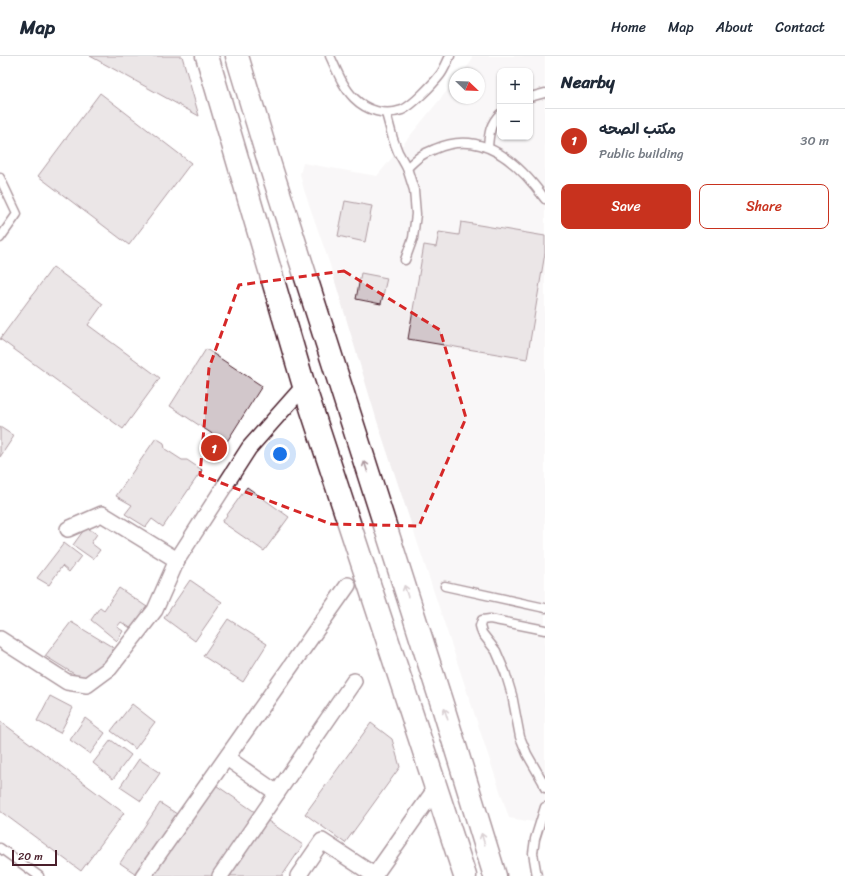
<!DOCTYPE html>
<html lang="en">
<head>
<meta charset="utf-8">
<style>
  body { margin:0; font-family:Sriracha,"Playpen Sans Arabic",sans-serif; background:#f2f2f3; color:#1f2937 }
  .controls { position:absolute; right:12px; top:12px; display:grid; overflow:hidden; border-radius:8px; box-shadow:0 1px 3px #0004 }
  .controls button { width:36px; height:36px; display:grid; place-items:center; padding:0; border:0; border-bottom:1px solid #e0e1e3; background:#fff; color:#1f2937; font:20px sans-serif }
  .compass { position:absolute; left:449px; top:12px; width:36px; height:36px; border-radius:50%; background:#fff; box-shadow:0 1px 3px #0004; rotate:113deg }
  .scale { position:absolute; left:12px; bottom:10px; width:45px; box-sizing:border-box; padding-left:4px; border:2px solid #4a1f2b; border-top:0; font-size:11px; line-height:14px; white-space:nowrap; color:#4a1f2b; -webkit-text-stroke:3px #fff; paint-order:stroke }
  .you { position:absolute; left:280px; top:398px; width:14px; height:14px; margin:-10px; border:3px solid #fff; border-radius:50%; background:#1a73e8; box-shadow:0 0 0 6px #1a73e833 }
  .badge { display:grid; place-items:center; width:26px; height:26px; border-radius:50%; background:#c8321e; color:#fff; font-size:13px; font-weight:700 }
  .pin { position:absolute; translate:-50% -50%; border:2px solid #fff; box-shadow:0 1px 4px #0006 }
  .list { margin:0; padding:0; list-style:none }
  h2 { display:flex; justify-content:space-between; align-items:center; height:52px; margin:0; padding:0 16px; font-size:17px }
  h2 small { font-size:13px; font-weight:400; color:#747a83 }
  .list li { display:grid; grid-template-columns:26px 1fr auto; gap:12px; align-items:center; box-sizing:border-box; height:64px; padding:0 16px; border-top:1px solid #e0e1e3 }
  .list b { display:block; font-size:15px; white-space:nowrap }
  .list p { margin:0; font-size:13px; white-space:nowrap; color:#747a83 }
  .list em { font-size:13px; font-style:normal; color:#747a83 }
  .actions { display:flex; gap:8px; padding:12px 16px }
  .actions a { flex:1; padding:9px 0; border:1px solid #c8321e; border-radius:8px; text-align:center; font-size:14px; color:#c8321e }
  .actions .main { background:#c8321e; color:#fff }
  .map { position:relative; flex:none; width:545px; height:820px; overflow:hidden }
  header { display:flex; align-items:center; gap:24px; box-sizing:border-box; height:56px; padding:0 20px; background:#fff; border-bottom:1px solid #e0e1e3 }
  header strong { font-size:19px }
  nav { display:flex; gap:22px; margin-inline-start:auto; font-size:14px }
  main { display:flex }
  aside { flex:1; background:#fff }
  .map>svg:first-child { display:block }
  .built { fill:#f2eeef; fill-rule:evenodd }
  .building { fill:#d2c7cb; stroke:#4a1f2b }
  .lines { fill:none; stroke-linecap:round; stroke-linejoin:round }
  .lane-casing { stroke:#4a1f2b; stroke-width:11 }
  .street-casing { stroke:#4a1f2b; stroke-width:18 }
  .primary-casing { stroke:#4a1f2b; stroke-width:25 }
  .lane { stroke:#fff; stroke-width:8 }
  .street { stroke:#fff; stroke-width:15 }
  .primary { stroke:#fff; stroke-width:22 }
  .oneway { stroke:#ae9aa0 }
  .marked { fill:none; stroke:#d62828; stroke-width:3; stroke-dasharray:8 5; stroke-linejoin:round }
</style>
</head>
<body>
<header>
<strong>Map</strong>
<nav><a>Home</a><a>Map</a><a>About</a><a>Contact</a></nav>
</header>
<main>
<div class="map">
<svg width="545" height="820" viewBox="0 0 545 820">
  <rect width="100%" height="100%" fill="#fff"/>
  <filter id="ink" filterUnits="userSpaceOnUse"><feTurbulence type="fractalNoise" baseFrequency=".025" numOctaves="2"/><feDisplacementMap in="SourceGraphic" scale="8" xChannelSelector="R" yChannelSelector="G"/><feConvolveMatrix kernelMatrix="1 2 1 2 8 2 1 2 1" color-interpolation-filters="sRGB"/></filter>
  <g filter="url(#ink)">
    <path class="built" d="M472 0H545V768L509 762 377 365 330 209 304 134 300 118 303 107 377 120 455 25V42H479V18H461L471 6ZM500 15H530V81H500Z"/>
    <g class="building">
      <polygon points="90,0 182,0 199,60"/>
      <polygon points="100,37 191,107 129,189 38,120"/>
      <polygon points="345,145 372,150 365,186 338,180"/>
      <polygon points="461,166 545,180 545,197 527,303 408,283 424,189 436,191 439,176 459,179"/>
      <polygon points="53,211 103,248 88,269 160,322 123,373 0,283"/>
      <polygon points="361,217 387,222 381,248 356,243"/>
      <polygon points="206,293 262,330 226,387 170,350"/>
      <polygon points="0,371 14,380 0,401"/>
      <polygon points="156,382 164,387 165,393 182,404 187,404 202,414 163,471 152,463 146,471 125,458 132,449 116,440"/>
      <polygon points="247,431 289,461 264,495 222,466"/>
      <polygon points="86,471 97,478 91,487 100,494 93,503 73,489"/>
      <polygon points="64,487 81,500 69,516 62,510 49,529 37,522"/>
      <polygon points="190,524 222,546 195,585 164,562"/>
      <polygon points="119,532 147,551 132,573 121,566 117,571 123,575 117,585 91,564 100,551 104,554"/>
      <polygon points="228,563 267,588 243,626 203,600"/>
      <polygon points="71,566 114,592 102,611 84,624 45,600"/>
      <polygon points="50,640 73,652 60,677 37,665"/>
      <polygon points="132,648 155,666 135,693 111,675"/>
      <polygon points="85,662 105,677 90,698 70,684"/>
      <polygon points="0,665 124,757 81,815 0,755"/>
      <polygon points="371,667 392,683 400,711 345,787 305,758"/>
      <polygon points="111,684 131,699 113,723 93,707"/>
      <polygon points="139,703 160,717 141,745 120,731"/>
      <polygon points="207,723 303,789 282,820 141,820"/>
      <polygon points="160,747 177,758 136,818 120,807"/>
    </g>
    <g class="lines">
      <g class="lane-casing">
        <g id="lane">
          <path d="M330 0C337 15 343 31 354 42 367 55 385 60 402 54 412 50 433 28 440 19 444 14 447 6 450 0"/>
          <polyline points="530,41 545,37"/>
          <polyline points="386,57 393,83 398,96 407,112 414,134 416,158 413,182 405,204"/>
          <path d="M488 91C489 77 490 68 500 58"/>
          <path d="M407 112C412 107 418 101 424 98 427 96 431 95 435 93 482 72 519 107 545 143"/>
          <polyline points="0,122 17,158 0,182"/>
          <polyline points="445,530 545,552"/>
          <polyline points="545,574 490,563 482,564 480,570 482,577 496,595 505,616 512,639 520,681 527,698 543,726 545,732"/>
          <polyline points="0,792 39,820"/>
          <polyline points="537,820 533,797 535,783 545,751"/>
        </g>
      </g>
      <g class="street-casing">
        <g id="street">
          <polyline points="68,473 102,458 177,504"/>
          <polyline points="0,583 67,626 87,629 110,612 155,554 177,504 249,392 304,330"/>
          <polyline points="227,702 277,737"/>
          <polyline points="143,820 348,529"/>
          <polyline points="220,820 354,625"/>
          <polyline points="298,820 322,785 374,819"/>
          <polyline points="374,820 436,732"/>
        </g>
      </g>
      <g class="primary-casing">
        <g id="primary">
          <polyline points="207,0 304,330 465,820"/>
          <polyline points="237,0 270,109 443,651 495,820"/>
        </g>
      </g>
      <use href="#lane" class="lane"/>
      <use href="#street" class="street"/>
      <use href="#primary" class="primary"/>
    </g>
    <defs><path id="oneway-shaft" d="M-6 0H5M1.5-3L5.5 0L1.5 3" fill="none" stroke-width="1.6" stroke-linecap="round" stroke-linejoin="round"/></defs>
    <g class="oneway">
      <use href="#oneway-shaft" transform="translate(366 411) rotate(-107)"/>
      <use href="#oneway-shaft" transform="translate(406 535) rotate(-108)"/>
      <use href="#oneway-shaft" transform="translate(446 658) rotate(-107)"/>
      <use href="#oneway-shaft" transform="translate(483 783) rotate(-107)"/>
    </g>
  </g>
  <path d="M0 0H545V820H0ZM344 215 440 274 466 362 419 470 331 468 200 419 209 312 239 229Z" fill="#fff" fill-opacity=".55" fill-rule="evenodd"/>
  <path class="marked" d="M344 215 440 274 466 362 419 470 331 468 200 419 209 312 239 229Z"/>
</svg>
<div class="controls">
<button>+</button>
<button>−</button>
</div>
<svg class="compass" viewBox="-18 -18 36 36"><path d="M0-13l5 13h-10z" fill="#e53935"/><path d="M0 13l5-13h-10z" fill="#747a83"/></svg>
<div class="scale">20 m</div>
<div class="you"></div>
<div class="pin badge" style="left:214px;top:392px">1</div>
</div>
<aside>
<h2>Nearby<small></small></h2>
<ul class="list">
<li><span class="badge">1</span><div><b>مكتب الصحه</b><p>Public building</p></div><em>30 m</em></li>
</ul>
<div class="actions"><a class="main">Save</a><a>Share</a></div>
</aside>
</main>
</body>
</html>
